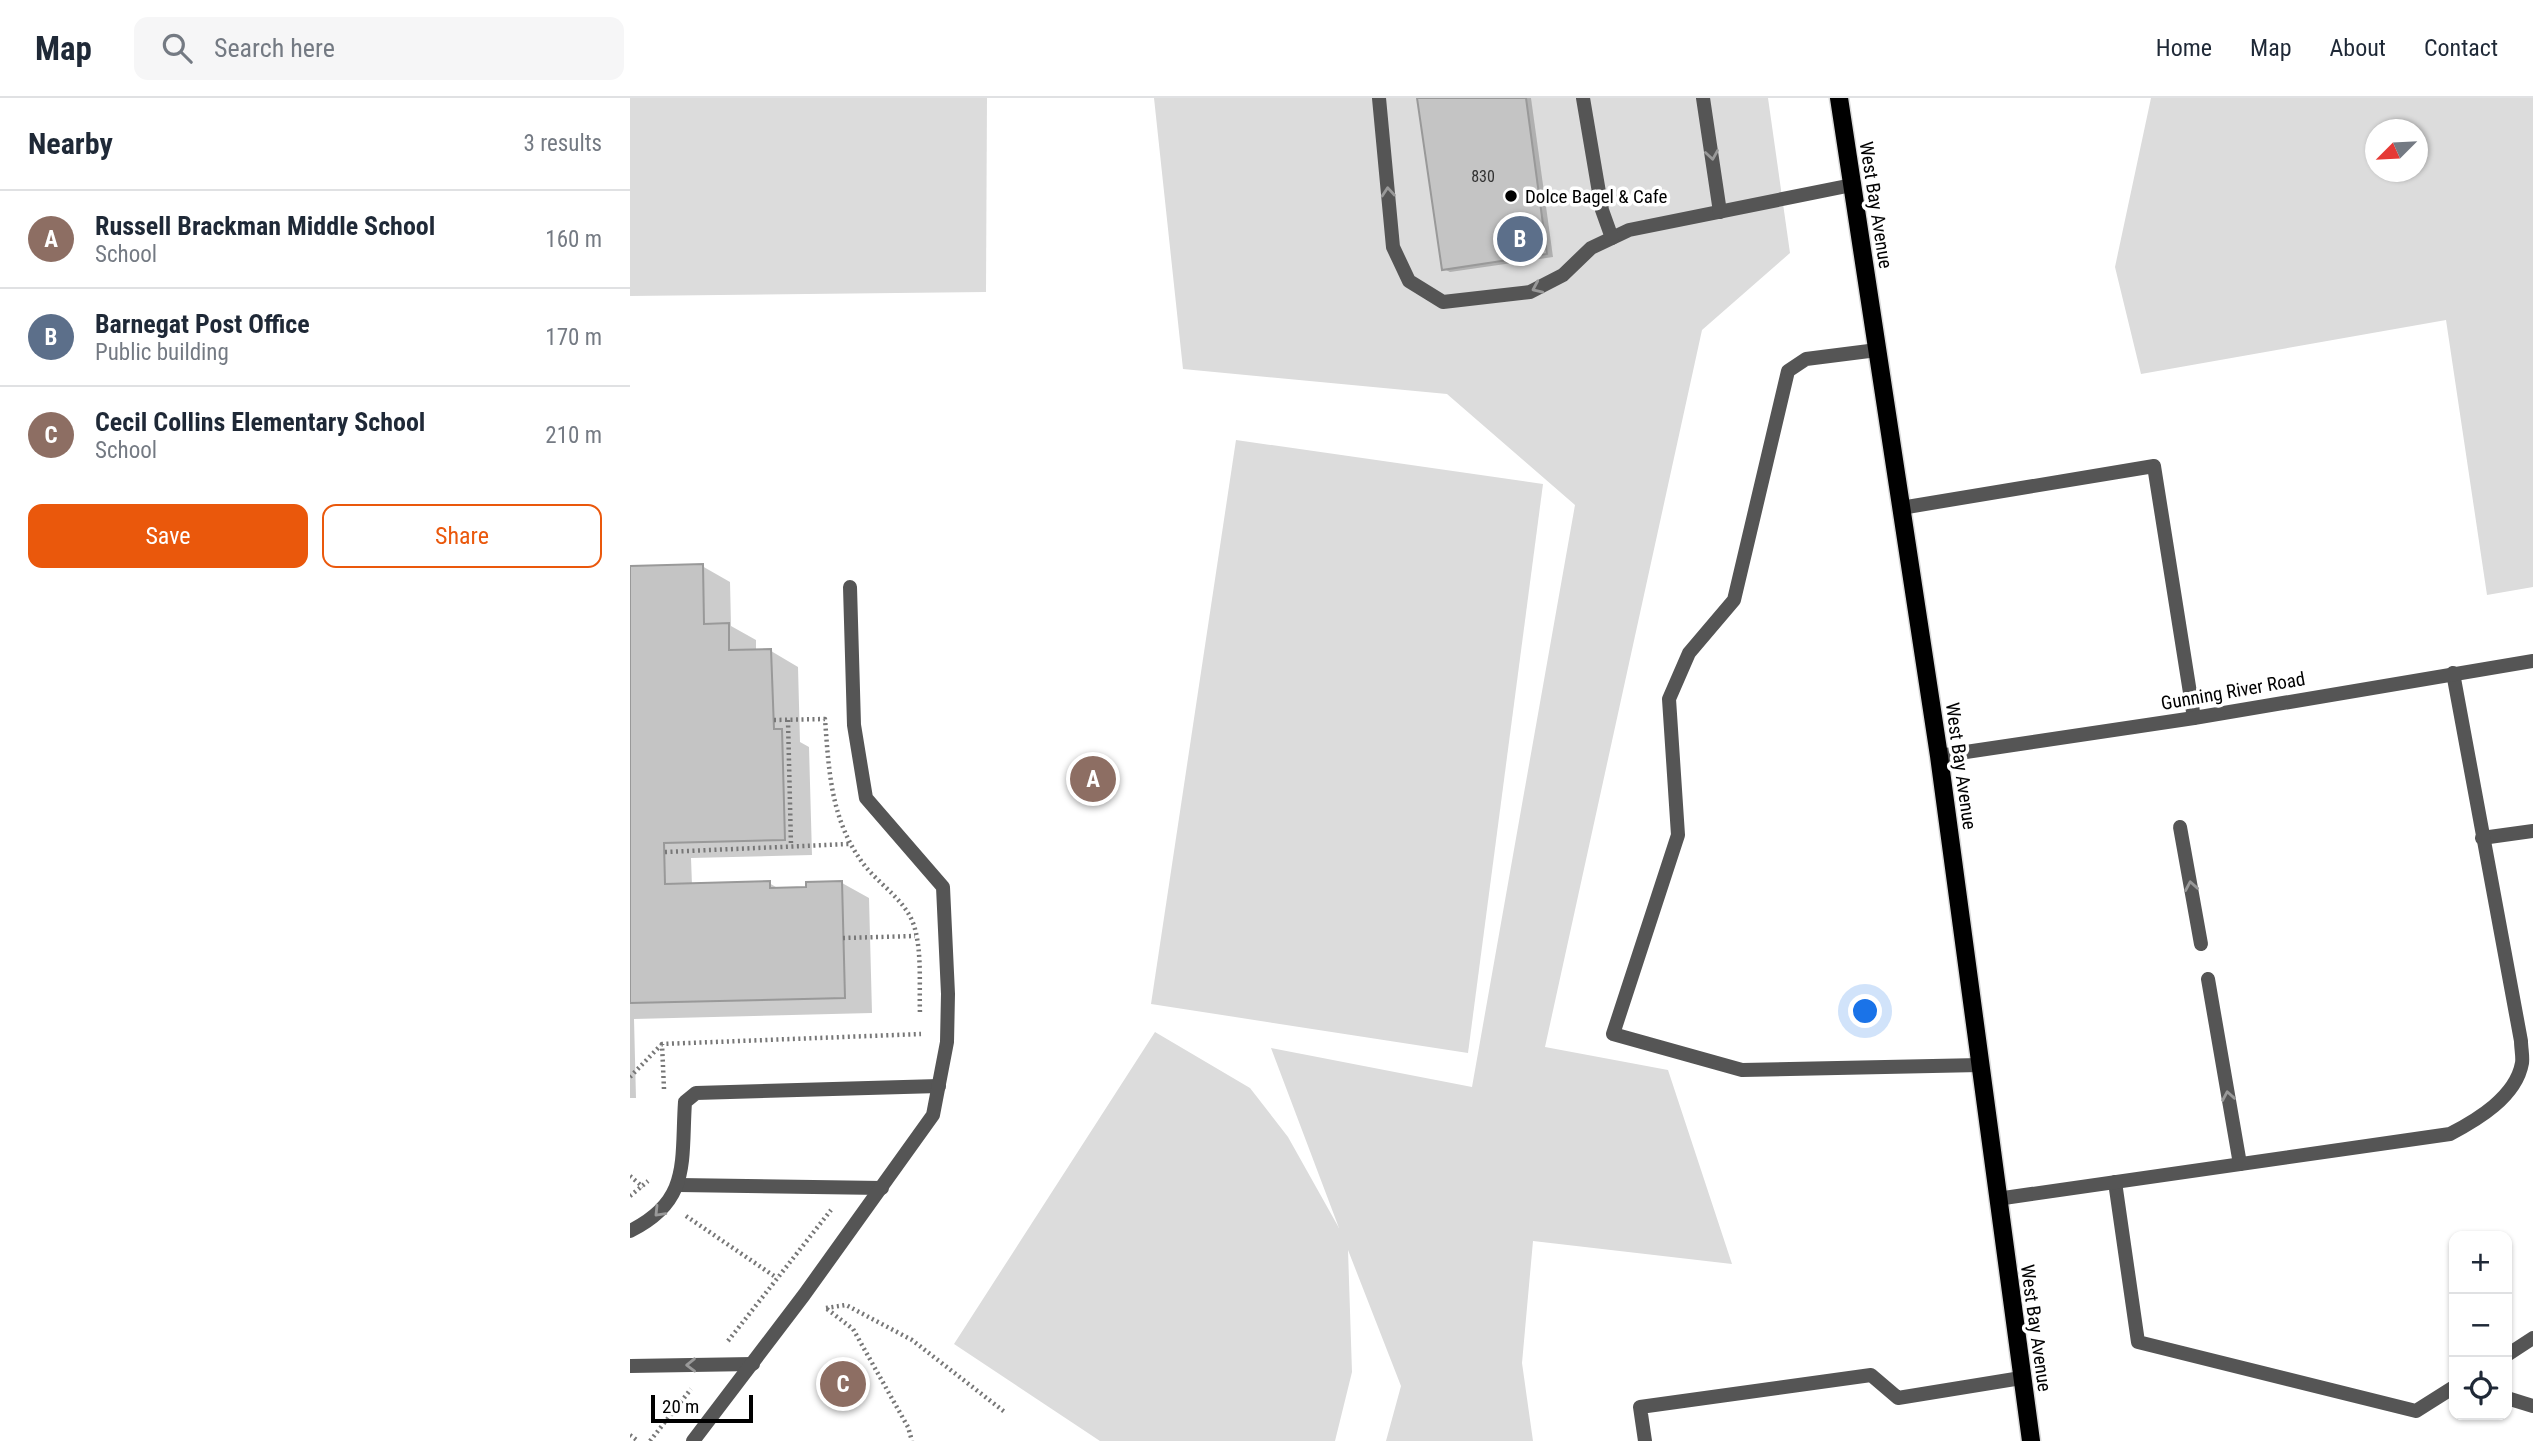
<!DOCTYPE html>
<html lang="en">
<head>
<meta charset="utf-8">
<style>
  body { margin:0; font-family:"Roboto Condensed",sans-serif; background:#f6f6f7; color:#1f2937 }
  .controls { position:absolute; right:21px; bottom:21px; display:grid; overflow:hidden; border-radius:14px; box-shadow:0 2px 5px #0004 }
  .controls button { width:63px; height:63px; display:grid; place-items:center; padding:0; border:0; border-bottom:2px solid #e0e1e3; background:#fff; color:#1f2937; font:35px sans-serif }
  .compass { position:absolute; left:1735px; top:21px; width:63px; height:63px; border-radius:50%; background:#fff; box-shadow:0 2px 5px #0004; rotate:246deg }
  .scale { position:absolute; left:21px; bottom:18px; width:102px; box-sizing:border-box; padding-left:7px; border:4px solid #000; border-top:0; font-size:19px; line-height:24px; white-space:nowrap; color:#000; -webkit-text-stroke:5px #fff; paint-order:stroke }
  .you { position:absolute; left:1236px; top:914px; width:24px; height:24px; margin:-18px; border:5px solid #fff; border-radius:50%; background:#1a73e8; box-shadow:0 0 0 10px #1a73e833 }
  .badge { display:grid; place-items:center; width:46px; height:46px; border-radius:50%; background:#ea580c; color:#fff; font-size:23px; font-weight:700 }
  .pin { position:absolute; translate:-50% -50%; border:4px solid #fff; box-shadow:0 2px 7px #0006 }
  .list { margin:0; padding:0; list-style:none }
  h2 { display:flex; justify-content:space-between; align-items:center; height:91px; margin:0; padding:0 28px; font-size:30px }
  h2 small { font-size:23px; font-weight:400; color:#747a83 }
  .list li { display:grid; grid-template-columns:46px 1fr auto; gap:21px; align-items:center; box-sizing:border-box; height:98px; padding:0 28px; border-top:2px solid #e0e1e3 }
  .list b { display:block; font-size:26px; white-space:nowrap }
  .list p { margin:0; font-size:23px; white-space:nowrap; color:#747a83 }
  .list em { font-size:23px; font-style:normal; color:#747a83 }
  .actions { display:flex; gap:14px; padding:21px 28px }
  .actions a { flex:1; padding:16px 0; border:2px solid #ea580c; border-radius:14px; text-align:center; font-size:24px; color:#ea580c }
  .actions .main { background:#ea580c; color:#fff }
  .icon { flex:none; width:38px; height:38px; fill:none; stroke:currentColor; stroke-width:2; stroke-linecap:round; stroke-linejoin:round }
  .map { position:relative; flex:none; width:1903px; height:1343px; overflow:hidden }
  header { display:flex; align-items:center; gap:42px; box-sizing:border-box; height:98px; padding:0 35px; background:#fff; border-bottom:2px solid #e0e1e3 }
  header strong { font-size:33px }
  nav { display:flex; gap:38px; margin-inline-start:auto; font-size:24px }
  .search { width:490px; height:63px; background:#f6f6f7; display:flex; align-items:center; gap:18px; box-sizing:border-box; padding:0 24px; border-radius:14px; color:#747a83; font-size:26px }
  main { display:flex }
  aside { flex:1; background:#fff }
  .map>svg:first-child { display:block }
  .green { fill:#dcdcdc; fill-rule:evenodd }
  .shadow { fill:#0003 }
  .building { fill:#c4c4c4; stroke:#999; stroke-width:2 }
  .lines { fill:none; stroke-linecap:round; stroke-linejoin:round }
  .primary-casing { stroke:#dbdbdb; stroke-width:21 }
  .path { stroke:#777; stroke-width:4.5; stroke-dasharray:2 3.5; stroke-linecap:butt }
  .service { stroke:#555; stroke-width:14 }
  .tertiary { stroke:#555; stroke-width:14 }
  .primary { stroke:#000; stroke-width:18 }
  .oneway { stroke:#999 }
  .poi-dot { fill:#000; stroke:#fff; stroke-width:2.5 }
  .labels { text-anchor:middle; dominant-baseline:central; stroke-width:7; stroke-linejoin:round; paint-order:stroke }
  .number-label { font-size:16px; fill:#313131 }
  .poi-label { font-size:19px; fill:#000; stroke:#fff; text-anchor:start }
  .street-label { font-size:19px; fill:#000; stroke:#fff }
</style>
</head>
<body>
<header>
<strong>Map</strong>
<div class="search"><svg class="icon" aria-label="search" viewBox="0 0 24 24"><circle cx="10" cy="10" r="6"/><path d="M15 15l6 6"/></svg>Search here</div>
<nav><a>Home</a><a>Map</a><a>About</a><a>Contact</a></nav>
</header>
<main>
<aside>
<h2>Nearby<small>3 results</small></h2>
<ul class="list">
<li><span class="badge" style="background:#8d6e63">A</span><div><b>Russell Brackman Middle School</b><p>School</p></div><em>160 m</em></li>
<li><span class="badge" style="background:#5c6f8a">B</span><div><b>Barnegat Post Office</b><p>Public building</p></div><em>170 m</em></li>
<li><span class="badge" style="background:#8d6e63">C</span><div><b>Cecil Collins Elementary School</b><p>School</p></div><em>210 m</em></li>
</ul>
<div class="actions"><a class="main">Save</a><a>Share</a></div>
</aside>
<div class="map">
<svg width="1903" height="1343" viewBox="0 0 1903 1343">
  <rect width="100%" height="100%" fill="#fff"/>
  <g class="green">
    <polygon points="0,0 357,0 356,194 0,198"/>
    <polygon points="524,0 1138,0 1160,155 1072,232 915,949 1038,972 1102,1166 903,1143 892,1265 903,1343 756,1343 771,1288 718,1152 722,1274 705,1343 470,1343 324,1246 525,934 620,990 658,1039 709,1130 641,950 842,989 945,407 817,296 553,271"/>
    <path d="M1521 0H1903V489L1857 497 1816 222 1511 276 1485 169ZM1745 32H1787V74H1745Z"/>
    <polygon points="606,342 913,386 838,955 521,906"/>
  </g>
  <g class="shadow">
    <polygon points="789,0 901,0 923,159 820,174 814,171"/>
    <polygon points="72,468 100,484 101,528 126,542 126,554 141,553 168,569 170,644 179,649 182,757 61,760 62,787 139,785 151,792 178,791 212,785 239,800 242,915 4,921 6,1000 0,1000 0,470"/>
  </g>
  <g class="building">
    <polygon points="787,0 896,0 917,156 812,172"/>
    <polygon points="73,466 74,526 99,525 99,552 141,551 144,631 152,631 155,742 34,745 35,786 140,783 140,790 176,789 176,784 212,783 215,900 0,905 0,468"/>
  </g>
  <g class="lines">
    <g class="primary-casing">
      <polyline id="primary" points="1209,0 1309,658 1401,1343"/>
    </g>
    <g class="path">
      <path d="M144 622 195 621C199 675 201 724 235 768 252 789 278 804 285 831 292 857 289 889 290 916"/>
      <polyline points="158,622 161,748"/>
      <polyline points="35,754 219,746"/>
      <polyline points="213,840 285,838"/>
      <polyline points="0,979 31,947"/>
      <polyline points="34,991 32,946 291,936"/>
      <polyline points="0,1078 13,1089"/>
      <polyline points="0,1098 18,1083"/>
      <polyline points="56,1118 147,1180"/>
      <polyline points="196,1210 216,1207 282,1242 376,1315"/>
      <polyline points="197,1211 223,1231 278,1329 282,1343"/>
      <polyline points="98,1243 201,1112"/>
      <polyline points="0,1337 8,1343"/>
      <polyline points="20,1343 61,1291"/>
    </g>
    <g class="service">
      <polyline points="749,0 763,149 779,183 813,204 900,194 933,177 961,150 999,132 1222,87"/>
      <polyline points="953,0 972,112 982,140"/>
      <polyline points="1073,0 1090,114"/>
      <polyline points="1247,252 1176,261 1158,273 1104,502 1059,555 1039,601 1048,737 983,936 1112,972 1350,967"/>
      <polyline points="1271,410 1524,368 1564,620"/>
      <polyline points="1550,729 1571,846"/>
      <polyline points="1852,740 1903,733"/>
      <polyline points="1578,881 1610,1066"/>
      <polyline points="1485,1084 1508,1244 1786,1313 1824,1289"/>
      <polyline points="49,1087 252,1090"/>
      <path d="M1367 1101 1820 1036C1847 1022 1886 999 1892 965 1893 959 1891 950 1891 943L1823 575"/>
      <path d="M0 1133C61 1103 51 1064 55 1004L66 995 309 988"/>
      <polyline points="1877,1257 1903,1240"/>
      <polyline points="0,1268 123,1266"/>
      <polyline points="1877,1300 1903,1308"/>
      <polyline points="63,1343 174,1197 303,1017 317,944 318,896 313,789 236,700 224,627 220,489"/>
      <polyline points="1015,1343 1010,1309 1241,1277 1268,1300 1391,1280"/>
    </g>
    <polyline class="tertiary" points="1309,658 1564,620 1903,563"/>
    <use href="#primary" class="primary"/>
  </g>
  <defs><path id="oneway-chevron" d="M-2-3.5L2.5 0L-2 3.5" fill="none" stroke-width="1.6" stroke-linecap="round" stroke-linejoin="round" transform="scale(1.75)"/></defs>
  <g class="oneway">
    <use href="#oneway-chevron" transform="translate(1082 57) rotate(81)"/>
    <use href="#oneway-chevron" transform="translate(758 94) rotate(-95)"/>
    <use href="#oneway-chevron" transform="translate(907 190) rotate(156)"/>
    <use href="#oneway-chevron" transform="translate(1561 788) rotate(-100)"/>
    <use href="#oneway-chevron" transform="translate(1598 998) rotate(-100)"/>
    <use href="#oneway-chevron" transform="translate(29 1114) rotate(134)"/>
    <use href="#oneway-chevron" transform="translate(61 1267) rotate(179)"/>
  </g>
  <circle class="poi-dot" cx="881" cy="98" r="7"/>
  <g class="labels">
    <g class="number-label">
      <text x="853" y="78">830</text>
    </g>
    <g class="poi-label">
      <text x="895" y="98">Dolce Bagel &amp; Cafe</text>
    </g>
    <g class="street-label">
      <text transform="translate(1246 107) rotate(81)">West Bay Avenue</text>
      <text transform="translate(1603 593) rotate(-10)">Gunning River Road</text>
      <text transform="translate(1331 668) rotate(82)">West Bay Avenue</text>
      <text transform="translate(1406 1230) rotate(82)">West Bay Avenue</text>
    </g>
  </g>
</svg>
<div class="controls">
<button>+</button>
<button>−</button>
<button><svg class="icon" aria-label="locate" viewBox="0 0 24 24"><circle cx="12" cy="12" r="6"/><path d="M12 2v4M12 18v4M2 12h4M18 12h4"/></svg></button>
</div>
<svg class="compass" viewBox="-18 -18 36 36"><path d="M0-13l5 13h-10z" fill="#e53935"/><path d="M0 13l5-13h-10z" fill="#747a83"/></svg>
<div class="scale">20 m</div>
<div class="you"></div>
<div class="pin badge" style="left:463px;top:681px;background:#8d6e63">A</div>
<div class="pin badge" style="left:890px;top:141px;background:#5c6f8a">B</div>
<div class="pin badge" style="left:213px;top:1286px;background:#8d6e63">C</div>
</div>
</main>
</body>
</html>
